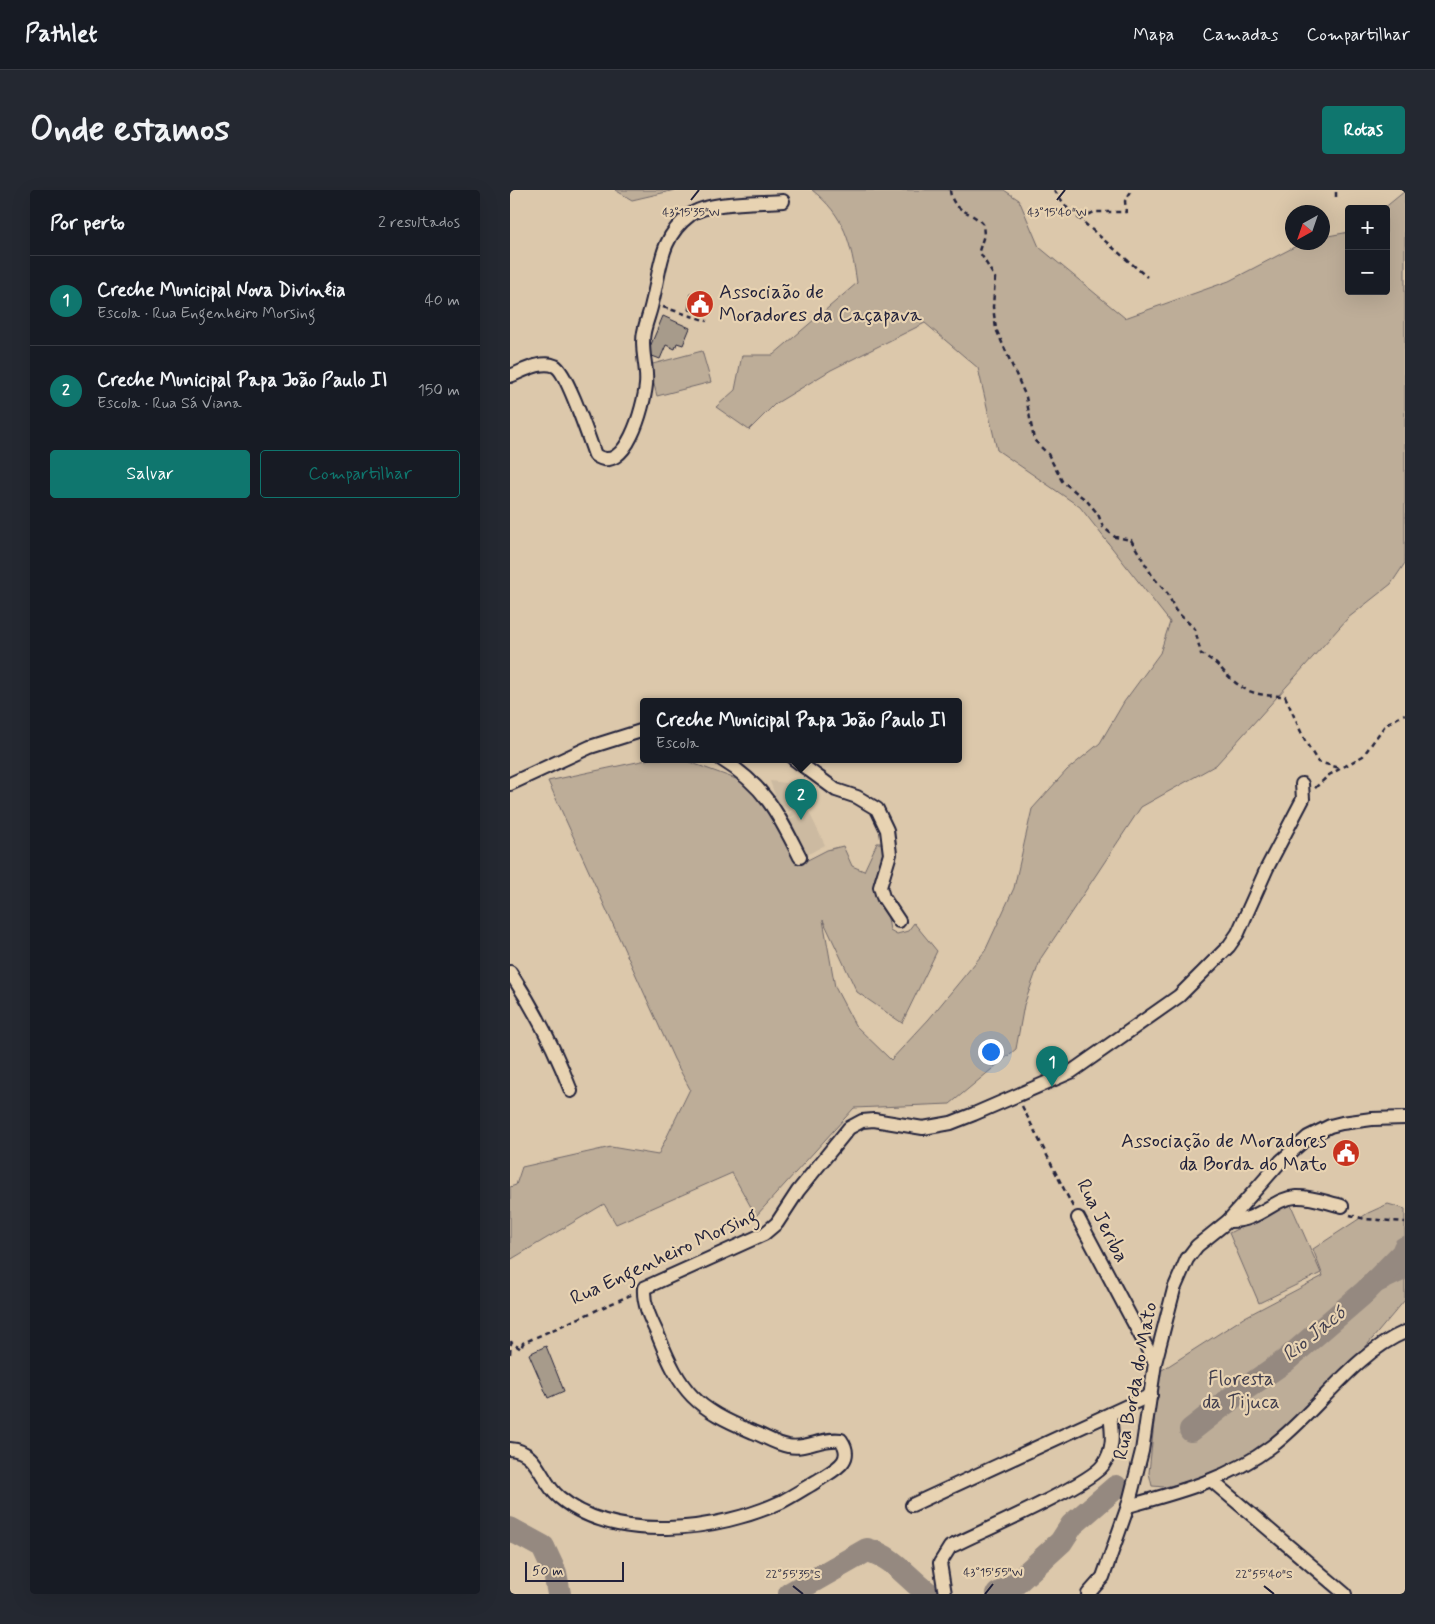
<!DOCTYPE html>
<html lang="pt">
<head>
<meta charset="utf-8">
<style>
  body { margin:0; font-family:Mynerve,sans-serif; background:#242831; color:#f1f3f6 }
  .controls { position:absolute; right:15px; top:15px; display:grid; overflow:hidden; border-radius:5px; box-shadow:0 5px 20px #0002 }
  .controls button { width:45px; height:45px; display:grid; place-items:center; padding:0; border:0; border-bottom:1px solid #363941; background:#171b24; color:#f1f3f6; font:25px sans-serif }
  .compass { position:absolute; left:775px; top:15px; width:45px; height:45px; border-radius:50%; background:#171b24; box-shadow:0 5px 20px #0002; rotate:220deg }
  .scale { position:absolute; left:15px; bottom:12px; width:99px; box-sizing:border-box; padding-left:5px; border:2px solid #22223b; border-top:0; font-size:14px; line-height:18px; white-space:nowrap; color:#22223b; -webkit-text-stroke:4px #e8d3b2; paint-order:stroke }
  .you { position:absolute; left:480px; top:861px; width:18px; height:18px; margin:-12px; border:4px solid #fff; border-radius:50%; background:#1a73e8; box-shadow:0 0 0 8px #1a73e833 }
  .badge { display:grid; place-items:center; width:32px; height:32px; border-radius:50%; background:#0f766e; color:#fff; font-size:16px; font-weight:700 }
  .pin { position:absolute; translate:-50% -41px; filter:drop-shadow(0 1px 2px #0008) }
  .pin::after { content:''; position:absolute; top:26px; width:18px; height:15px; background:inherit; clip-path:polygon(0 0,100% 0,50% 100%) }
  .popup { position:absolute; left:130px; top:508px; width:322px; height:65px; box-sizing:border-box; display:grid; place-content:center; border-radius:5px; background:#171b24; filter:drop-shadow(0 1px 4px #0005); font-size:16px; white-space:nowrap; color:#9ea1a6 }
  .popup b { font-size:19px; color:#f1f3f6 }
  .popup::after { content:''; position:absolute; left:50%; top:100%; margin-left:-10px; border:10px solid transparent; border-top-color:#171b24 }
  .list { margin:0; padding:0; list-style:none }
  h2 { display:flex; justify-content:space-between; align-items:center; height:65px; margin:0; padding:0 20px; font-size:21px }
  h2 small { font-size:16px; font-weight:400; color:#9ea1a6 }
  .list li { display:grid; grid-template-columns:32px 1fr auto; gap:15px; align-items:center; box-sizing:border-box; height:90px; padding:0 20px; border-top:1px solid #363941 }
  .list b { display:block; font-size:19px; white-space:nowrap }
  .list p { margin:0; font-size:16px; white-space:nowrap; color:#9ea1a6 }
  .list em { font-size:16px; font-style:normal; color:#9ea1a6 }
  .actions { display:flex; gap:10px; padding:15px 20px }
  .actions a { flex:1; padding:11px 0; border:1px solid #0f766e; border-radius:5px; text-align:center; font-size:18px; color:#0f766e }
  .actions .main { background:#0f766e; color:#fff }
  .map { position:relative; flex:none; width:895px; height:1404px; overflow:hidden; border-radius:5px }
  header { display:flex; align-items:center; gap:30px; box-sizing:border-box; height:70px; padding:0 25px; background:#171b24; border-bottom:1px solid #363941 }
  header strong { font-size:24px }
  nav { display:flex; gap:28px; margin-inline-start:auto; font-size:18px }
  .intro { display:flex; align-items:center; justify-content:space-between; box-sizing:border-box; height:120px; padding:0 30px }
  h1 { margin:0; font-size:35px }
  .button { padding:12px 22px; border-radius:5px; background:#0f766e; color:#fff; font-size:18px; font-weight:700 }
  main { display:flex; gap:30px; padding:0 30px }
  aside { flex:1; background:#171b24; border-radius:5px; box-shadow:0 5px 20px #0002 }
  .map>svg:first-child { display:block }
  .built { fill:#ccbaa1 }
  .green { fill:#bdad98; stroke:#70686a }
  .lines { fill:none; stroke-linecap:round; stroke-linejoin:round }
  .canal { stroke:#958980; stroke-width:14 }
  .river { stroke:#958980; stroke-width:24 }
  .building { fill:#a79b8b; stroke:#22223b }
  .minor-casing { stroke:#22223b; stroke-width:16 }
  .path { stroke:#22223b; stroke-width:2.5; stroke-dasharray:5 4; stroke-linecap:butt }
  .minor { stroke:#e8d3b2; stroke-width:12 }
  .ticks { fill:none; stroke:#22223b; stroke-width:2 }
  .labels { text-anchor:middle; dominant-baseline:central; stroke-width:4.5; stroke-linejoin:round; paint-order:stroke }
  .poi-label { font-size:20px; fill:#22223b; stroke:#e8d3b2; text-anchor:start }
  .street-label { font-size:20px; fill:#22223b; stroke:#e8d3b2 }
  .park-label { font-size:20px; fill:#413e4e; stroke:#e8d3b2 }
  .water-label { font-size:21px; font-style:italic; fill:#444150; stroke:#e8d3b2 }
  .ticks-label { font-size:12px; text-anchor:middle; fill:#22223b; stroke:#e8d3b2; stroke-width:4.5; stroke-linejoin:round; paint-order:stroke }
</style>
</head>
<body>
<header>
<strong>Pathlet</strong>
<nav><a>Mapa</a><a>Camadas</a><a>Compartilhar</a></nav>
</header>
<div class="intro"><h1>Onde estamos</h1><a class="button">Rotas</a></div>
<main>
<aside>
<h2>Por perto<small>2 resultados</small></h2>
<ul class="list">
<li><span class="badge">1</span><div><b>Creche Municipal Nova Divinéia</b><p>Escola · Rua Engenheiro Morsing</p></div><em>40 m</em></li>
<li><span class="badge">2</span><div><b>Creche Municipal Papa João Paulo II</b><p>Escola · Rua Sá Viana</p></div><em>150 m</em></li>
</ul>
<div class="actions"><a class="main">Salvar</a><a>Compartilhar</a></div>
</aside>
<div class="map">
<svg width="895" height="1404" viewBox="0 0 895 1404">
  <rect width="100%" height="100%" fill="#dcc8ab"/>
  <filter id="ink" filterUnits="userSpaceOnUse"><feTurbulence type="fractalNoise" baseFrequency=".02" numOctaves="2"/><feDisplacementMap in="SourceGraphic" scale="10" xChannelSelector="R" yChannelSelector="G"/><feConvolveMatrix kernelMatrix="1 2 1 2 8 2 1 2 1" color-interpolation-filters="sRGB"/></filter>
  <g filter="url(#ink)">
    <polygon class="built" points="260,591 276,593 279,591 296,606 288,617 291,624 298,620 315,655 295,666 277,631 287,625 279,628 279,624 284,619 279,622 263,608 265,605"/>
    <g class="green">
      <polygon points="105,0 165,0 122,10"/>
      <path d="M302 0H494L509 10 529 57 615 128 719 91 792 53 812 52 813 47 839 42V101H876V19H873L895 1V373L881 394 838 428 706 575 631 617 531 768 514 815 506 859 440 914 344 918 246 1026 222 983 106 1034 94 1014 0 1070V997L6 995 12 977 101 957 148 965 180 899 164 869 38 591 141 569H171L237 593 267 631 288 675 317 660 333 656 342 676 354 681 367 653H376L373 677 365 687 364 695 366 707 376 717 380 740 387 744 398 741 404 733 427 761 392 833 347 802 313 730 325 797 345 835 381 870 419 829 475 761 504 698 522 619 557 580 590 553 614 512 650 463 660 432 570 317 487 260 468 178 415 133 321 180 265 214 239 240 206 217 225 200 232 165H263L347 93C341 53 335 26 302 0Z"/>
      <polygon points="192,161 201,192 147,206 139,175"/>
      <polygon points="780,1013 811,1083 749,1113 719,1043"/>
      <polygon points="878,1014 895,1019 895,1110 820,1199 767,1248 710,1283 655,1297 642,1296 639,1283 649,1182 735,1127 813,1086 803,1059 858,1023"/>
    </g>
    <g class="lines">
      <polyline class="canal" points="855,1102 895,1083"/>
      <g class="river">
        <polyline points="681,1240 723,1207 775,1171 855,1102 893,1063 895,1058"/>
        <polyline points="0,1339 33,1357 45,1383 49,1404"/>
        <path d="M280 1404 357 1360C383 1366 398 1389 419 1404"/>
        <polyline points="488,1404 503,1396 551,1352 562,1335 606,1297"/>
      </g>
    </g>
    <g class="building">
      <polygon points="181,103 201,107 198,124 178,120"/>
      <polygon points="153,126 180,138 173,155 167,153 165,159 156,155 150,169 137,164"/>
      <polygon points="36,1156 54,1201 38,1208 19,1164"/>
    </g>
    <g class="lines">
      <g class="minor-casing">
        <g id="minor">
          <path d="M0 186C13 181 31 170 45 176 57 182 79 249 85 265 116 287 134 215 136 195 138 177 130 160 134 142 136 132 140 123 142 113 151 79 149 48 180 25 198 11 249 13 273 11"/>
          <path d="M211 569C254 595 268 623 290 667"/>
          <polyline points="284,569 326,600 347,607 367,619 377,640 380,664 370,697 373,707 389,731"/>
          <polyline points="0,594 80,557 134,540"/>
          <path d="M0 782C25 820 45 859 61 901"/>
          <polyline points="568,1028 645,1173"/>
          <path d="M718 1031C750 1032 763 1008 786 1007 801 1006 818 1013 832 1016"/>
          <path d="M0 1259C29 1261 30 1292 49 1307 105 1354 209 1341 271 1312 283 1306 295 1298 307 1291 323 1280 346 1272 331 1250 312 1247 296 1260 278 1256 266 1254 254 1246 243 1242 185 1218 171 1203 148 1145 141 1130 133 1115 134 1098L254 1044 267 1033 288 1001 339 938 352 931 364 930 413 938 441 933 464 924 561 882 669 806 719 756 728 743 757 678 793 609 792 594"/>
          <polyline points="702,1291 835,1404"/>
          <polyline points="402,1315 641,1205"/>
          <path d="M618 1316C669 1302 719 1289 762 1256 807 1222 843 1164 895 1142"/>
          <path d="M435 1404 430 1373 440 1357C468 1343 579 1295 593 1275 605 1258 602 1243 600 1224"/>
          <polyline points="578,1404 593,1387 618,1316 632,1261 645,1173 664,1099 677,1069 687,1056 718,1031 771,971 798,947 820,936 832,933 862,929 895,928"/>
        </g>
      </g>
      <g class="path">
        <path d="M440 0C442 22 460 20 473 34L474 45 469 61 485 88 483 117 486 139 516 207 524 250 538 264 552 291 577 311 588 324 593 337 605 347 621 350 643 387 658 404 665 420 685 439 691 464C709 472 715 486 730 496 742 505 760 506 775 506L795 551 808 572 830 578"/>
        <polyline points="544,0 558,19 637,87"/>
        <polyline points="826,7 826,0"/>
        <polyline points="571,29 584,22 616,22 615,11 622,0"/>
        <polyline points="153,117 197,131"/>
        <polyline points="805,598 819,585 853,566 876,534 895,524"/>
        <polyline points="512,916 563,1017"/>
        <polyline points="840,1025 855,1029 895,1032"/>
        <polyline points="0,1164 1,1152 11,1159 13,1153 123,1104"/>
      </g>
      <use href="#minor" class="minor"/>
    </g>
  </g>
  <path class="ticks" d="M181 10 189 0M547 10 555 0M283 1396 293 1404M754 1396 764 1404M475 1404 483 1394"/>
  <defs>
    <g id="civic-disc" transform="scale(1.4375)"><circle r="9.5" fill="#c8321e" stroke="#e8d3b2"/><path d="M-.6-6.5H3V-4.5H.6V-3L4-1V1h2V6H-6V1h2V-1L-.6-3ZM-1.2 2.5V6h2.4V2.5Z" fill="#fff"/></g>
  </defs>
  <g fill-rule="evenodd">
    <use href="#civic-disc" x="190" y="114"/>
    <use href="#civic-disc" x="836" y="963"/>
  </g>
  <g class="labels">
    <g class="poi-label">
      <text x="209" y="102">Associaão de<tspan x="209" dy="23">Moradores da Caçapava</tspan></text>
      <text x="817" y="951" text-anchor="end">Associação de Moradores<tspan x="817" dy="23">da Borda do Mato</tspan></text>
    </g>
    <g class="street-label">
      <text transform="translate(592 1031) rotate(63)">Rua Jeriba</text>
      <text transform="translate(154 1067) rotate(-25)">Rua Engenheiro Morsing</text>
      <text transform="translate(626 1191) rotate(-79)">Rua Borda do Mato</text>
    </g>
    <g class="park-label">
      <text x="731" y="1189">Floresta<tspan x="731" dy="23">da Tijuca</tspan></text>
    </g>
    <g class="water-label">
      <text transform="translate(804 1144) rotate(-39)">Rio Jacó</text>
    </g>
  </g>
  <g class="ticks-label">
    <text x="181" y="26">43°15'35"W</text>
    <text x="547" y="26">43°15'40"W</text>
    <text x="483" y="1386">43°15'55"W</text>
    <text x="283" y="1388">22°55'35"S</text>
    <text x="754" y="1388">22°55'40"S</text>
  </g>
</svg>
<div class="controls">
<button>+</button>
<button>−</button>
</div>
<svg class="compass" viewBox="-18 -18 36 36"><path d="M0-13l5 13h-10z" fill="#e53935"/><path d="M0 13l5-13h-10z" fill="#9ea1a6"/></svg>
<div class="scale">50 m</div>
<div class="you"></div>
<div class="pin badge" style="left:542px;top:897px">1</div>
<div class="pin badge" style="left:291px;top:630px">2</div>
<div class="popup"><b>Creche Municipal Papa João Paulo II</b>Escola</div>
</div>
</main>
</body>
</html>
